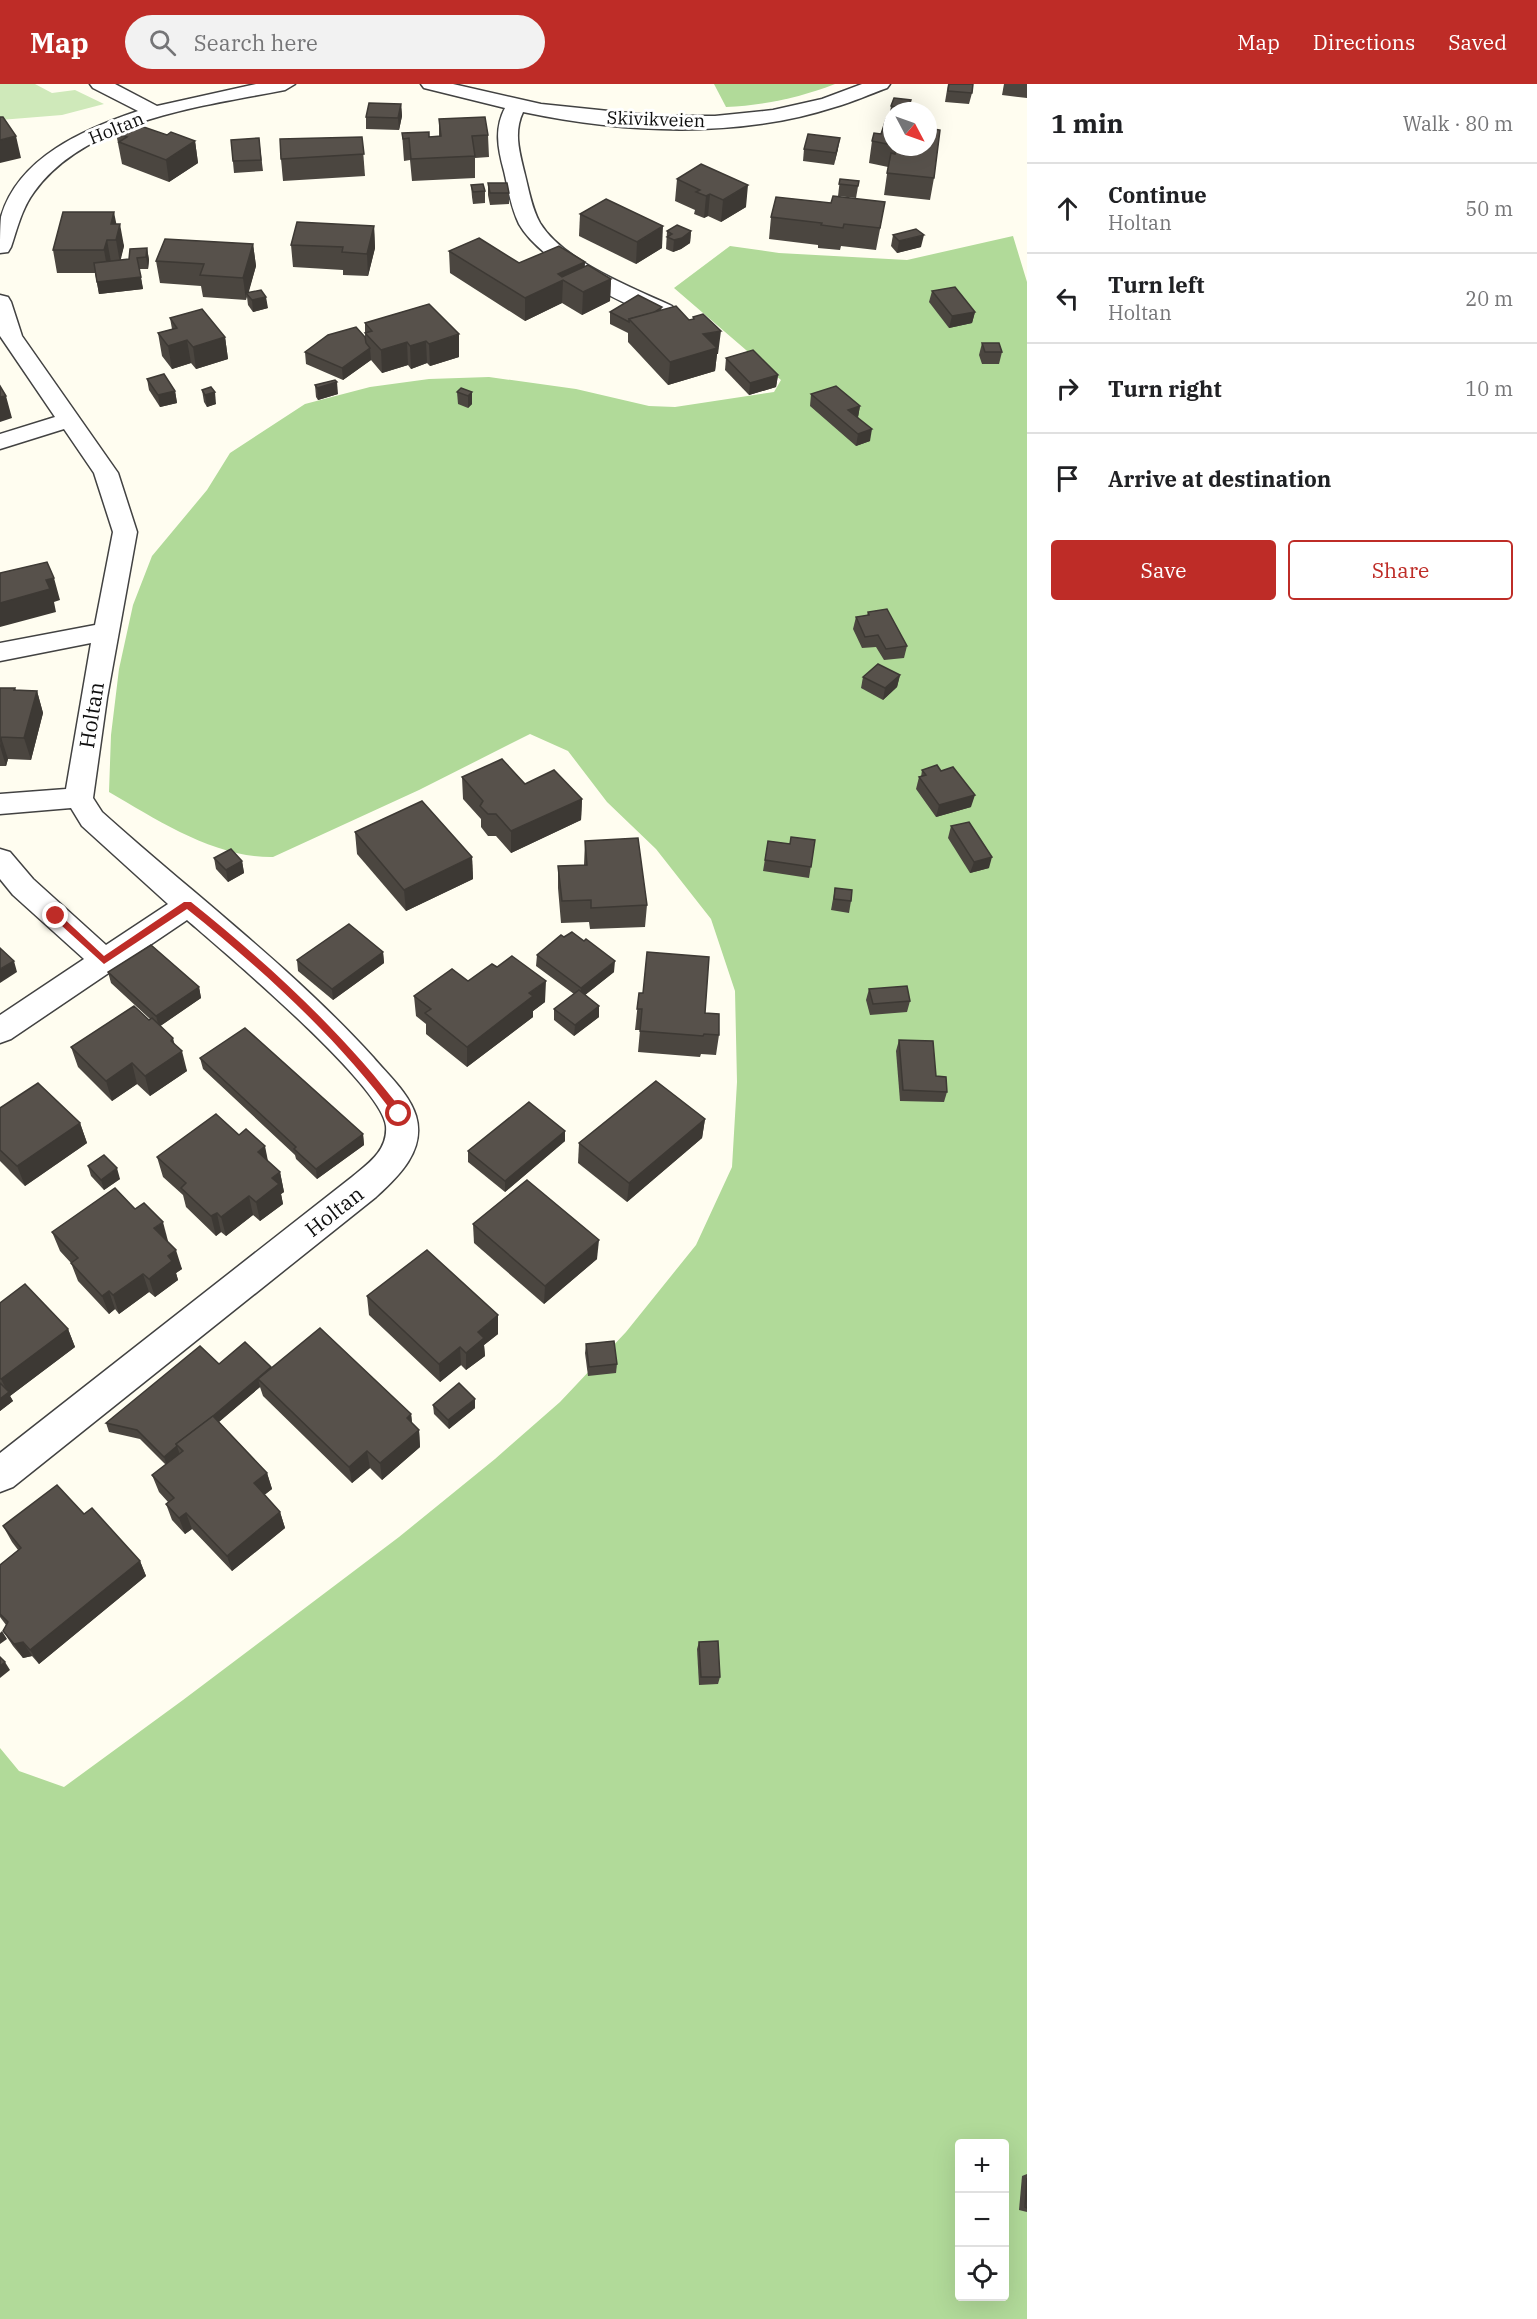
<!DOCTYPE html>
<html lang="en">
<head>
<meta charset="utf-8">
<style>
  body { margin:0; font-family:"IBM Plex Serif",serif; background:#f2f2f2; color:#202124 }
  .controls { position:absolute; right:18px; bottom:18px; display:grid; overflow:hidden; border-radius:6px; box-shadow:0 6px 24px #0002 }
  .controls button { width:54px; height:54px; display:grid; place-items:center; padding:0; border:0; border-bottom:2px solid #e0e0e0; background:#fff; color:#202124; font:30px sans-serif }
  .compass { position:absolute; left:883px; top:18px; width:54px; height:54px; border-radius:50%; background:#fff; box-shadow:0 6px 24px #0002; rotate:131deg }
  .stop { position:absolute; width:18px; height:18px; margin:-14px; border:4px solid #be2c27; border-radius:50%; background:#fff }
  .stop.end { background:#be2c27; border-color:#fff; box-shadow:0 2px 6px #0008 }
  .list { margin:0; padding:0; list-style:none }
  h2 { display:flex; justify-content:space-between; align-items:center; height:78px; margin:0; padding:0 24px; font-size:26px }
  h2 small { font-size:20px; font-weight:400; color:#757577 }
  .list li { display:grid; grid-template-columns:39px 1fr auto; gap:18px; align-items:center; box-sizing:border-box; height:90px; padding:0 24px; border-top:2px solid #e0e0e0 }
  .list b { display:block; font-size:22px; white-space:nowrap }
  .list p { margin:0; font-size:20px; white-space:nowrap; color:#757577 }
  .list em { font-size:20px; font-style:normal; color:#757577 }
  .actions { display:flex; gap:12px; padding:18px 24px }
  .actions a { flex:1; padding:14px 0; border:2px solid #be2c27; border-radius:6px; text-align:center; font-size:21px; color:#be2c27 }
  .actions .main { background:#be2c27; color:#fff }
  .icon { flex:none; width:33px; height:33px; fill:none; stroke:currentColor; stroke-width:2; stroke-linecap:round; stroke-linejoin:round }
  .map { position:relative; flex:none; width:1027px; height:2235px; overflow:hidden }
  header { display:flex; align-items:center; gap:36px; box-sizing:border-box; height:84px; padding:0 30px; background:#be2c27; color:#fff }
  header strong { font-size:28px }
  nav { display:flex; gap:33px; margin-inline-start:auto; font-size:21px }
  .search { width:420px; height:54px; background:#f2f2f2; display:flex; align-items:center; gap:15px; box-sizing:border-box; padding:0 21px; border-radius:33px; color:#757577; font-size:22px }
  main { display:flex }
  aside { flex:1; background:#fff }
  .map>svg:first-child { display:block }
  .green { fill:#cfe9ba }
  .forest { fill:#b1da99; fill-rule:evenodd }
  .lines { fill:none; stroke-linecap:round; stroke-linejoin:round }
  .minor-casing { stroke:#424242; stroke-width:3 }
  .minor { fill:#fff; fill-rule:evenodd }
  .wall { fill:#4b4640 }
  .shaded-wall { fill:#3d3934 }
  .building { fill:#57514b; stroke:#3d3934; stroke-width:1.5 }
  .route { fill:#be2c27 }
  .labels { text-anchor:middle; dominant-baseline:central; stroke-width:6; stroke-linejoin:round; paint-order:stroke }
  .far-street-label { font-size:18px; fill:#0f0f0f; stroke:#fff }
  .street-label { font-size:21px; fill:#0f0f0f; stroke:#fff }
</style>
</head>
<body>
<header>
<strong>Map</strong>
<div class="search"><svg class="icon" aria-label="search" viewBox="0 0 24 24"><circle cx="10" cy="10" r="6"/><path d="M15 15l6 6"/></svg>Search here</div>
<nav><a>Map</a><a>Directions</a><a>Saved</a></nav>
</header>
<main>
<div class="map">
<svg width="1027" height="2235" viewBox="0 0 1027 2235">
  <rect width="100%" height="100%" fill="#fffdf0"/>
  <polygon class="green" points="0,0 35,0 52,9 75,6 104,20 62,31 0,36"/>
  <g class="forest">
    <path d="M714 0H835C799 14 764 21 726 23Z"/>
    <path d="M1013 152 1027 198V2235H0V1664L19 1687 64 1703 183 1616 399 1453 495 1375 560 1318 626 1248 696 1161 732 1083 737 998 735 907 711 835 656 765 607 718 568 667 530 650 419 706 273 773C215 774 159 737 109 708L111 651 119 585 133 521 152 472 207 406 230 369 305 320 370 303 429 295 489 293 576 305 649 322 675 323 774 308 781 296 674 204 730 162 779 169 907 176ZM960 2060H1005V2212H960Z"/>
  </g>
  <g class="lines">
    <g class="minor-casing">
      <g id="minor">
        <path d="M90 0H115L157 22 256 0H295L285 6C203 22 87 35 34 108 22 124 17 145 11 163L8 168 0 169C0 158 0 143 1 133 18 73 85 45 138 27L93 4Z"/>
        <path d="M421 0H453L541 20 657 32H715L773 26 822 15 862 0H890L887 4C870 10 853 18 835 23 737 55 623 49 523 28 513 49 520 70 525 91 529 107 532 125 540 139 563 177 633 204 672 222L675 227 672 232 664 234C624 224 539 176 519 140 511 124 508 104 504 87 498 65 494 45 505 24L424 4Z"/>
        <path d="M0 211 8 213 11 218 22 252 118 389 137 448 107 614 93 714 102 728C192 809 291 883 373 973 388 991 409 1009 416 1032 426 1066 399 1092 376 1113L13 1403 0 1408V1369L352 1093C369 1079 388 1066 386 1042 382 1001 224 868 187 836L11 955 0 959V931L84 875 13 811 0 795V765L10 768 33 795 106 861 168 820 82 742 71 724 0 730V710L66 705 91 559 0 577V559L95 541 113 448 94 389 64 345 0 365V350L55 333 0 252Z"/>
      </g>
    </g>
    <use href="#minor" class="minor"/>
  </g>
  <g class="wall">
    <polygon points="948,0 972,9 969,20 945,18"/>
    <polygon points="1004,0 1027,0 1027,14 1002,11"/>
    <polygon points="911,16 909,27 892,27 892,34 889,34 891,22"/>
    <polygon points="401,20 402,32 399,46 366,45 366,33"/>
    <polygon points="439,35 488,51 489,73 475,74 475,94 412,97 410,76 404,77 402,49 429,53 439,52"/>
    <polygon points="892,35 892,63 928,63 934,94 930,116 884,111 888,83 869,79 872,57 881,50"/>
    <polygon points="116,49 167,51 195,57 198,79 169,98 122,80"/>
    <polygon points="362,53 365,92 283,97 281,75"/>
    <polygon points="259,54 263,87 234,89 231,56"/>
    <polygon points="804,65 838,65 834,81 803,77"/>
    <polygon points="677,95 746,123 721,138 708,132 704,134 694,130 695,126 675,117"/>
    <polygon points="840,95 859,97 856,114 838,112"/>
    <polygon points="488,99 509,109 509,120 490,121 488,111"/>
    <polygon points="471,101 485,107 485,119 473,120 472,113"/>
    <polygon points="580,130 662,164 636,180 579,152"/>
    <polygon points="771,133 881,140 876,166 841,162 840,166 818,164 818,161 769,155"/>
    <polygon points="116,140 124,162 120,176 129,175 147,164 149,176 148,185 139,185 143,205 99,210 95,189 57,189 53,166"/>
    <polygon points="374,142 375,164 368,192 343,191 343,186 293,183 291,161"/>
    <polygon points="667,147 691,147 690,159 681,165 673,168 666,165"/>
    <polygon points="893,151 921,163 897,169 891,162"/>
    <polygon points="253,160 256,182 248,209 268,224 253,228 248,221 247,213 246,216 203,213 201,202 160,199 156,177"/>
    <polygon points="449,167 519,179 585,178 584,183 611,195 610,217 582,231 562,219 525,237 450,189"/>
    <polygon points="932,207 975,228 972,239 949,244 929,218"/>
    <polygon points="429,220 459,273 430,282 427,279 411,285 408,281 382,289 371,276 343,296 306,280 305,268 365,253 365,239"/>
    <polygon points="662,223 661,226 689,236 693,235 693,233 718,270 717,270 715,287 668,301 628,258 628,249 610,240 610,228"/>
    <polygon points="170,234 225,253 228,275 196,285 191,279 172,285 162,272 158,249 172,245"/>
    <polygon points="982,259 1002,268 999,280 982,280 979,271"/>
    <polygon points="726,274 778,291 776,303 749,311 725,286"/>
    <polygon points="147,295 175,307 177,319 160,323 149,306"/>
    <polygon points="315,301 338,310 318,316 316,313"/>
    <polygon points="202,306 216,320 207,323 204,318"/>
    <polygon points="457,308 472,308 472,320 468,324 458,320"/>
    <polygon points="811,310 860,322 858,333 870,357 856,362 810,322"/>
    <polygon points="868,528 907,562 904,574 884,576 876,563 862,564 853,545 856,533 867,532"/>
    <polygon points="900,591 897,603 883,616 861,604 863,593"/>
    <polygon points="0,604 15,604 16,606 37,607 43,629 31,676 8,675 6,682 0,682"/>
    <polygon points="922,686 971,723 936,733 916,705 919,693 921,693"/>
    <polygon points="462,693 525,700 582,715 581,736 511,769 496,752 488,752 481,743 481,735 463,715"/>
    <polygon points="951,742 989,784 970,789 948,754"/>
    <polygon points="355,748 472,773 473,795 406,827 357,770"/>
    <polygon points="815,756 809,794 763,787 768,757 790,760"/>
    <polygon points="585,757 647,821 645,843 590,845 589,838 561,839 558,804 558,782 584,781"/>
    <polygon points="214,774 242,777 244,789 228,798 216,785"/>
    <polygon points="835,804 851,817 849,829 831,826"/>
    <polygon points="383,868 384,879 333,916 298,887 297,876"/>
    <polygon points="537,871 614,888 585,911 599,922 599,933 574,952 554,936 554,925 574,910 536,882"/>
    <polygon points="108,888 199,903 201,914 160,942 175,961 187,987 150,1012 137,1000 112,1017 78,983 71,963 150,935 111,899"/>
    <polygon points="468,897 545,918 533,927 533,933 467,983 426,950 426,940 416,932 414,912"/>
    <polygon points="869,905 910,917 907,928 870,931 866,916"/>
    <polygon points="639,909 705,929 719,951 716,971 701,970 700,973 638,968 640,946 635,946"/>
    <polygon points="899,956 936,992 947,1008 944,1018 900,1017 896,967"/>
    <polygon points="200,974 363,1050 364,1061 317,1095 296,1075 295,1071 203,985"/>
    <polygon points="0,1024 80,1039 87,1059 25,1102 0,1077"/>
    <polygon points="705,1035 702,1054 627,1118 578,1079 579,1059"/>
    <polygon points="565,1047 565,1057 505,1108 468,1078 468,1067"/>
    <polygon points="157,1073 268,1077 280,1088 284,1108 281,1110 283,1120 260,1137 253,1131 226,1152 221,1148 216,1152 186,1123 183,1111 163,1093"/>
    <polygon points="88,1082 120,1095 104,1106 91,1092"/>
    <polygon points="473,1140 597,1175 544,1220 474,1159"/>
    <polygon points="52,1148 168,1157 167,1157 182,1185 176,1189 178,1196 155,1213 149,1208 119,1230 115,1225 109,1230 78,1197 71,1179 60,1167"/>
    <polygon points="367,1212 498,1250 484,1261 485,1272 466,1286 461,1281 440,1298 369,1231"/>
    <polygon points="0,1219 68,1245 75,1263 10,1312 13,1317 0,1327"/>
    <polygon points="586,1260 617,1280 616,1289 588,1292 585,1269"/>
    <polygon points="219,1280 271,1283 271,1284 411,1330 412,1339 419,1346 420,1363 382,1396 370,1384 352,1399 263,1312 260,1303 219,1338 267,1389 272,1405 264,1411 280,1428 285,1444 232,1487 192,1445 185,1450 172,1436 166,1420 168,1418 159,1408 152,1391 166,1381 140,1355 109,1348 106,1339"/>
    <polygon points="433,1321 475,1324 449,1345 434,1330"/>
    <polygon points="84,1430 140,1477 146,1492 39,1580 32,1572 23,1574 13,1562 3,1547 6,1541 0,1533 0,1481 18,1466 12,1458 3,1442"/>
    <polygon points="699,1558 720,1593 718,1600 699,1601 697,1565"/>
    <polygon points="1027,2090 1027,2128 1019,2126 1022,2092"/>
  </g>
  <g class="shaded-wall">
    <polygon points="401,20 402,32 399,46 398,34"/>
    <polygon points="16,52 21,74 0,79 0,56"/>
    <polygon points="840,54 838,65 834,81 836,69"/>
    <polygon points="195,57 198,79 169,98 166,76"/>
    <polygon points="748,101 746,123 721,138 723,116"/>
    <polygon points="710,110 708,132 704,134 706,112"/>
    <polygon points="114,128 118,148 120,140 124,162 120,179 116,156 111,140"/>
    <polygon points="374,142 375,164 368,192 367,170"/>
    <polygon points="663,142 662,164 636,180 637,158"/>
    <polygon points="691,147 690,159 681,165 673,168 674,156"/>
    <polygon points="924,151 921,163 897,169 899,157"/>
    <polygon points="107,156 111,178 108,189 104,166"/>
    <polygon points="253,160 256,182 248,211 246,209 246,216 243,194"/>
    <polygon points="147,164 149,176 148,185 146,173"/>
    <polygon points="585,178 584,200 563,196 562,219 525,237 525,214 558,190"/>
    <polygon points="141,193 143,205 99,210 97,198"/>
    <polygon points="611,195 610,217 582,231 583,208"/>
    <polygon points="266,213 268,224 253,228 252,216"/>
    <polygon points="975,228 972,239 949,244 952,232"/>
    <polygon points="721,247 718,270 717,270 715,287 668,301 670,278 703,250"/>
    <polygon points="459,250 459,273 430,282 429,260"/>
    <polygon points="225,253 228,275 196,285 193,263"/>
    <polygon points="187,256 191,279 172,285 168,262"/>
    <polygon points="426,257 427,279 411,285 410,262"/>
    <polygon points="407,258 408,281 382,289 381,266"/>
    <polygon points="370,264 371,276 343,296 342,284"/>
    <polygon points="778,291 776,303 749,311 750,299"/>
    <polygon points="337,298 338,310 318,316 317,304"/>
    <polygon points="175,307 177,319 160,323 158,311"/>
    <polygon points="215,308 216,320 207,323 205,311"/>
    <polygon points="472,308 472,320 468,324 468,312"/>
    <polygon points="6,312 12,334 0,338 0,313"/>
    <polygon points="860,322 858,333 848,326"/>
    <polygon points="872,345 870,357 856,362 858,350"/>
    <polygon points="54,494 60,516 54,518 56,528 0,543 0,519 46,496"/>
    <polygon points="900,591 897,603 883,616 885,604"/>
    <polygon points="37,607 43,629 31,676 24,654"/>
    <polygon points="1,653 8,675 6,682 0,662"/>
    <polygon points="975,711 971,723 936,733 939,721"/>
    <polygon points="582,715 581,736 511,769 511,747"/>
    <polygon points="472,773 473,795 406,827 404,806"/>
    <polygon points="992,773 989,784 970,789 974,778"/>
    <polygon points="242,777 244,789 228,798 226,786"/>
    <polygon points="383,868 384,879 333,916 332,905"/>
    <polygon points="14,877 17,888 0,899 0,885"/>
    <polygon points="615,877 614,888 580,915 581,904"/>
    <polygon points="546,897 545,918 533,927 533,933 467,983 467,963 529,909"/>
    <polygon points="199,903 201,914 159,943 156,932"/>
    <polygon points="599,922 599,933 574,952 575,941"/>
    <polygon points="173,954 177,970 182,967 187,987 150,1012 145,992 171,957"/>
    <polygon points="132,979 137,1000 112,1017 106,997"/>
    <polygon points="705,1035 702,1054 627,1118 629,1099"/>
    <polygon points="80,1039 87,1059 25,1102 17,1082"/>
    <polygon points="565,1047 565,1057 505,1108 505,1097"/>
    <polygon points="363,1050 364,1061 317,1095 316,1085"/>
    <polygon points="265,1062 269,1082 258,1068"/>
    <polygon points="117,1084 120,1095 104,1106 101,1096"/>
    <polygon points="280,1088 284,1108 281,1110 283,1120 260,1137 256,1118 272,1094"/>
    <polygon points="249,1112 253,1131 226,1152 221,1133"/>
    <polygon points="217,1129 221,1148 216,1152 211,1132"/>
    <polygon points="163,1138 168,1157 160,1163 154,1144"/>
    <polygon points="599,1156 597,1175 544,1220 545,1202"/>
    <polygon points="176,1166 182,1185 176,1189 178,1196 155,1213 149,1195 168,1172"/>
    <polygon points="143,1190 149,1208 119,1230 113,1211"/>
    <polygon points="109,1207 115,1225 109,1230 102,1212"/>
    <polygon points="498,1231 498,1250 484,1261 485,1272 466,1286 466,1269 478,1248"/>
    <polygon points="68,1245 75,1263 10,1312 13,1317 0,1327 0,1315 8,1309 1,1295"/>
    <polygon points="460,1263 461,1281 440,1298 439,1280"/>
    <polygon points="271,1283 273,1292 258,1295 260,1303 183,1368 177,1361"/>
    <polygon points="475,1315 475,1324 449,1345 448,1336"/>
    <polygon points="411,1330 413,1347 407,1334"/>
    <polygon points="419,1346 420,1363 382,1396 380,1379"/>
    <polygon points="177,1362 180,1371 167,1382 164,1373"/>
    <polygon points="367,1367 370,1384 352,1399 349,1383"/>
    <polygon points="267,1389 272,1405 258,1416 254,1399"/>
    <polygon points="280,1428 285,1444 232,1487 227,1472"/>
    <polygon points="186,1429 192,1445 185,1450 179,1434"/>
    <polygon points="140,1477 146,1492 39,1580 30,1566"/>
    <polygon points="2,1547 7,1555 0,1560 0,1549"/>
    <polygon points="23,1558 32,1572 23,1574 14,1560"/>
    <polygon points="5,1578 10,1586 0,1594 0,1582"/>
  </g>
  <g class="building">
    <polygon points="949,0 973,0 972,9 948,7"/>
    <polygon points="894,14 911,16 908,25 891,22"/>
    <polygon points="369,19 401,20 398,34 366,33"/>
    <polygon points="0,33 3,33 16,52 0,56"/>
    <polygon points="485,33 488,51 472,52 475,72 411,75 409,54 403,55 402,49 429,48 429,53 441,52 439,35"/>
    <polygon points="886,35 892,35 892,61 872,57 874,49 881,50"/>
    <polygon points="132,39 167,51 171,48 195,57 166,76 119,58 127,53 116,49"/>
    <polygon points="928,44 940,46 934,94 887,89 891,69 895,70 896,63 928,63"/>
    <polygon points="808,50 840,54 836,69 804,65"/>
    <polygon points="362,53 364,70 281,75 280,55"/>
    <polygon points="259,54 261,76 233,77 231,56"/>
    <polygon points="701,80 748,101 723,116 710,110 706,112 696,108 700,106 677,95"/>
    <polygon points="840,95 859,97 858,102 839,100"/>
    <polygon points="488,99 507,99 509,109 490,109"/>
    <polygon points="483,100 485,107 473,108 471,101"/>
    <polygon points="833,112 885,118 880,144 844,140 843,144 821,141 822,139 771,133 776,113 831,119"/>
    <polygon points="606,115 663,142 637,158 580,130"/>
    <polygon points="63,128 114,128 111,140 120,140 116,156 107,156 104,166 53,166"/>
    <polygon points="297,138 374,142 367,170 342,168 343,163 291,161"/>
    <polygon points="677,141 691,147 682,154 674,156 667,153 672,150 667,147"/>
    <polygon points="916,145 924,151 899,157 893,151"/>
    <polygon points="479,154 519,179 559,162 585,178 558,190 562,193 588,181 611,195 583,208 563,196 525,214 449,167"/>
    <polygon points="165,155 253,160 243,194 200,191 204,180 156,177"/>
    <polygon points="147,164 146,173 137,174 141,193 97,198 94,179 129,175 130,165"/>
    <polygon points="955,203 975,228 952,232 932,207"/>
    <polygon points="261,206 266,213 252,216 246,209"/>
    <polygon points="638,211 662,223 653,229 629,235 629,238 610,228"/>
    <polygon points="429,220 459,250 429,260 426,257 410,262 407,258 381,266 365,249 372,247 365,239"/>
    <polygon points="676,222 689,236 694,235 693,233 703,230 721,247 703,250 717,264 670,278 629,235"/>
    <polygon points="202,225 225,253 193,263 187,256 168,262 158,249 177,244 170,234"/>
    <polygon points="356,243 365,253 366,259 370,264 342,284 305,268 328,251"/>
    <polygon points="982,259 999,259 1002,268 985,268"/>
    <polygon points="753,266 778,291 750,299 726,274"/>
    <polygon points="164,290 175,307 158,311 147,295"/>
    <polygon points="335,296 337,298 317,304 315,301"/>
    <polygon points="0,302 6,312 0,313"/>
    <polygon points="836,302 860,322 848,326 872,345 858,350 811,310"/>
    <polygon points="211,303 215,308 205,311 202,306"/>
    <polygon points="461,304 472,308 468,312 457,308"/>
    <polygon points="47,478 54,494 46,496 50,505 0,519 0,489"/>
    <polygon points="887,525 907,562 886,565 878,551 865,553 856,533 869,531 868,528"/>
    <polygon points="878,580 900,591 885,604 863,593"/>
    <polygon points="0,604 15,604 14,606 37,607 24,654 1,653 0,658"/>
    <polygon points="502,675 525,700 554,686 582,715 511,747 496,730 488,730 480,722 483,717 462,693"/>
    <polygon points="937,681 941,687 953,683 975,711 939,721 919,693 926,691 922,686"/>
    <polygon points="422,717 472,773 404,806 355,748"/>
    <polygon points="969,738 992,773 974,778 951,742"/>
    <polygon points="791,753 815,756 811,783 765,776 768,757 790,760"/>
    <polygon points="638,754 647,821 591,824 591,816 562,817 558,782 587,781 585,757"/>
    <polygon points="231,765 242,777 226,786 214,774"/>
    <polygon points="835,804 852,806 851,817 834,815"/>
    <polygon points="349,840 383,868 332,905 297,876"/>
    <polygon points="572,848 584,857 586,855 615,877 581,904 537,871 561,851 564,853"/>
    <polygon points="151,861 199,903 156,932 108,888"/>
    <polygon points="0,864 14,877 0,885"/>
    <polygon points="647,868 709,873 705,929 719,930 719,951 704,950 703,952 640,947 642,925 637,925 639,909 643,909"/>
    <polygon points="512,872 546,897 529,909 533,912 467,963 425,929 431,925 414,912 452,885 468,897 492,880 497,883"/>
    <polygon points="907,902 910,917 873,920 869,905"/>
    <polygon points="579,906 599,922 575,941 554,925"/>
    <polygon points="134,922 149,936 152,934 173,954 171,957 182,967 145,992 132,979 106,997 71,963"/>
    <polygon points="245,944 363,1050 316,1085 294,1065 296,1063 200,974"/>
    <polygon points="899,956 933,957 936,992 946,993 947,1008 903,1006"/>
    <polygon points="656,997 705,1035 629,1099 579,1059"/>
    <polygon points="38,999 80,1039 17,1082 0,1066 0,1024"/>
    <polygon points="529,1018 565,1047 505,1097 468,1067"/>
    <polygon points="216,1030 239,1051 246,1045 265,1062 258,1068 280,1088 272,1094 279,1100 256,1118 249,1112 221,1133 217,1129 211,1132 181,1104 186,1099 157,1073"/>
    <polygon points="104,1071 117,1084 101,1096 88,1082"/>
    <polygon points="527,1096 599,1156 545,1202 473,1140"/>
    <polygon points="115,1104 135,1125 144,1119 163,1138 154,1144 176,1166 168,1172 172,1177 149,1195 143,1190 113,1211 109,1207 102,1212 71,1179 78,1174 52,1148"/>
    <polygon points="427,1166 498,1231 478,1248 484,1254 466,1269 460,1263 439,1280 367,1212"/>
    <polygon points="25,1200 68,1245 1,1295 0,1294 0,1219"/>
    <polygon points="320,1244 411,1330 407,1334 419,1346 380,1379 367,1367 349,1383 258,1295"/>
    <polygon points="614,1257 617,1280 589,1283 586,1260"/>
    <polygon points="245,1258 271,1283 213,1332 176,1360 177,1362 164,1373 137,1346 106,1339 200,1262 219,1280"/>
    <polygon points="0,1299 9,1308 0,1315"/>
    <polygon points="459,1299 475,1315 448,1336 433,1321"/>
    <polygon points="213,1332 267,1389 254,1399 280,1428 227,1472 186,1429 179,1434 166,1420 174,1414 152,1391 183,1367 176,1360"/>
    <polygon points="57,1401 84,1430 92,1424 140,1477 30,1566 23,1558 14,1560 3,1547 8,1538 0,1530 0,1481 21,1464 3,1442"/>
    <polygon points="718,1557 720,1593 701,1593 699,1558"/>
    <polygon points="0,1573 5,1578 0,1582"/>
    <polygon points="1027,2094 1027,2124 1025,2123"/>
  </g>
  <path class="route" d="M184 818H191C268 880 343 948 403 1028V1033H396C338 954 263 886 187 825L104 880 51 832 59 830 104 872Z"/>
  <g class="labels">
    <g class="far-street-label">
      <text transform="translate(656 35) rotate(2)">Skivikveien</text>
      <text transform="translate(116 44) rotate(-22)">Holtan</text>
    </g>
    <g class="street-label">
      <text transform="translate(91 631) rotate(-81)">Holtan</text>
      <text transform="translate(334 1127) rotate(-38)">Holtan</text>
    </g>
  </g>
</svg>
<div class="controls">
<button>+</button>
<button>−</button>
<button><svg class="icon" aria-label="locate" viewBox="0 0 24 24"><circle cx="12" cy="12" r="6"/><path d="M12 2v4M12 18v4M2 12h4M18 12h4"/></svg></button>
</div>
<svg class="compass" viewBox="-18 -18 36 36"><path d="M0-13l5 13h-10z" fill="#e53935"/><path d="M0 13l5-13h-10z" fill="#757577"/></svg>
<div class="stop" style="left:399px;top:1030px"></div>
<div class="stop end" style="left:56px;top:832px"></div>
</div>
<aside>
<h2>1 min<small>Walk · 80 m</small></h2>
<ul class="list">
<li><svg class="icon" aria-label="ahead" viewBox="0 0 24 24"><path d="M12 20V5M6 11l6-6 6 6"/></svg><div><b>Continue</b><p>Holtan</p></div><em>50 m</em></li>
<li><svg class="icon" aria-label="left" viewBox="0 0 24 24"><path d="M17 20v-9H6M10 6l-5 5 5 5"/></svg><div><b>Turn left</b><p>Holtan</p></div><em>20 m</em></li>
<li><svg class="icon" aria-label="right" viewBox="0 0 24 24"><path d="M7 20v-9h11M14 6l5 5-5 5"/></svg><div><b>Turn right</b></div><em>10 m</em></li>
<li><svg class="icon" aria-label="arrive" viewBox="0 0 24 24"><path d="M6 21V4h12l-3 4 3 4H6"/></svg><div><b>Arrive at destination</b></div></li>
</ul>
<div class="actions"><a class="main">Save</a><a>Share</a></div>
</aside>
</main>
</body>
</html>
